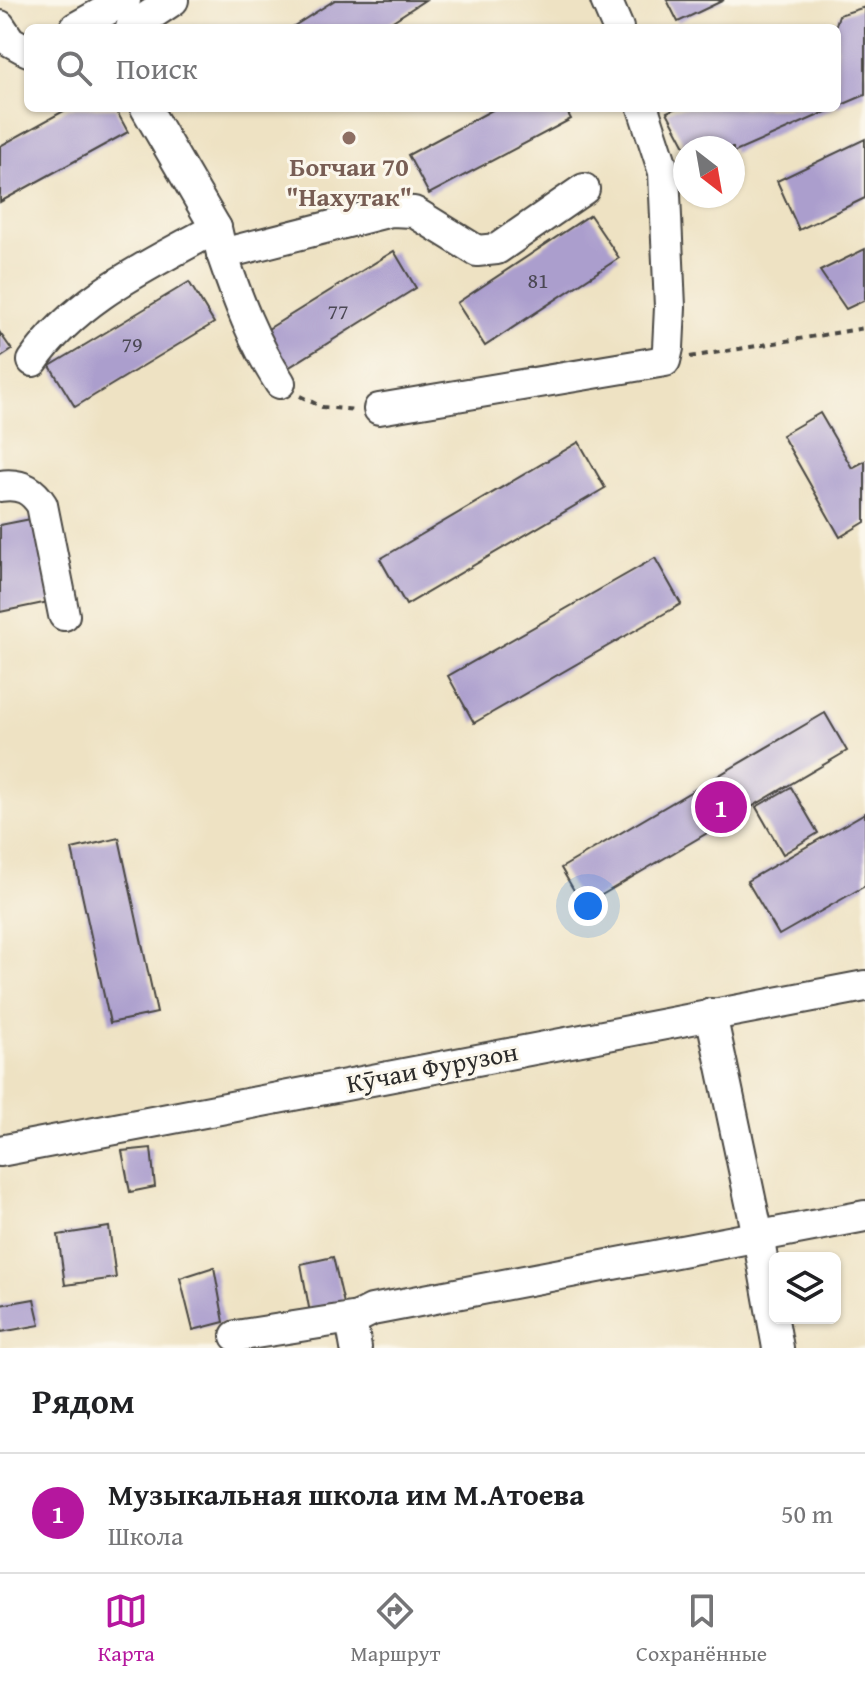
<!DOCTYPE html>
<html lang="ru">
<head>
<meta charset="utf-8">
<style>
  body { margin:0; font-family:"Gentium Book Plus",serif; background:#f6f6f6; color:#202124 }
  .controls { position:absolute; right:24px; bottom:24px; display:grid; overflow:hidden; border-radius:12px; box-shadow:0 2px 6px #0004 }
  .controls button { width:72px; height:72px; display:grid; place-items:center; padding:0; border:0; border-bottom:2px solid #e0e0e0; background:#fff; color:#202124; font:40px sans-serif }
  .compass { position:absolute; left:673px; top:136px; width:72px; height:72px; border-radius:50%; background:#fff; box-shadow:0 2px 6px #0004; rotate:149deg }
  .you { position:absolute; left:588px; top:906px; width:28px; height:28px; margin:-20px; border:6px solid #fff; border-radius:50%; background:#1a73e8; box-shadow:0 0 0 12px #1a73e833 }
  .badge { display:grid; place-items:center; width:52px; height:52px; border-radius:50%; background:#b5179e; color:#fff; font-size:26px; font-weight:700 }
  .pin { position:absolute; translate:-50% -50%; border:4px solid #fff; box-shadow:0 2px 8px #0006 }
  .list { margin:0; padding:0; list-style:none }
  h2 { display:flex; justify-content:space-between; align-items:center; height:104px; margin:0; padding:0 32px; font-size:34px }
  h2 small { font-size:26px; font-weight:400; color:#757577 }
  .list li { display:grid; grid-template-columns:52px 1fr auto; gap:24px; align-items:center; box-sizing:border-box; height:120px; padding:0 32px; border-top:2px solid #e0e0e0 }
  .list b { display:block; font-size:30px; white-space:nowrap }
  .list p { margin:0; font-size:26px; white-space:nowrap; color:#757577 }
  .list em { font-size:26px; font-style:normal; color:#757577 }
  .icon { flex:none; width:44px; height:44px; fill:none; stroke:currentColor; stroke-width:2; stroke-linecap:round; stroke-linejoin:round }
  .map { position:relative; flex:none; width:865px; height:1348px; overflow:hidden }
  .search { position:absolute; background:#fff; box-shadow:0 2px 6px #0004; left:24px; right:24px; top:24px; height:88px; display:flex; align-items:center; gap:20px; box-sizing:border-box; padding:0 28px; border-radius:12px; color:#757577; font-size:30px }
  .sheet { height:224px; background:#fff }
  nav { display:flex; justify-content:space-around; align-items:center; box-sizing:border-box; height:112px; border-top:2px solid #e0e0e0; background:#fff; font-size:22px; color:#757577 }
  nav a { display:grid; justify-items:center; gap:4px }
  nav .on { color:#b5179e }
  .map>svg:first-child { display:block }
  .building { fill:#ab9ecd }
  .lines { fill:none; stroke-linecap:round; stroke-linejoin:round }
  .minor-casing { stroke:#484642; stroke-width:34 }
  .path { stroke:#484642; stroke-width:4; stroke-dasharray:6 6; stroke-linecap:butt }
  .minor { stroke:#fff; stroke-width:30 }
  .education-dot { fill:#8d6e63; stroke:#fbf7ec; stroke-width:3 }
  .labels { text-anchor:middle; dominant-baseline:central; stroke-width:6; stroke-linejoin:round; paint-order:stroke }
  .number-label { font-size:22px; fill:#4b4854 }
  .education-label { font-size:26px; font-weight:bold; fill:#785e54; stroke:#fbf7ec }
  .street-label { font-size:26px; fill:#2b2b2b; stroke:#fbf7ec }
</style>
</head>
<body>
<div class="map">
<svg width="865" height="1348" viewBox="0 0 865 1348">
  <rect width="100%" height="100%" fill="#fbf7ec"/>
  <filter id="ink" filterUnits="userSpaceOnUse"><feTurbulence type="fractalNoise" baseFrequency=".0125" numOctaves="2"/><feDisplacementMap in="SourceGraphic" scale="16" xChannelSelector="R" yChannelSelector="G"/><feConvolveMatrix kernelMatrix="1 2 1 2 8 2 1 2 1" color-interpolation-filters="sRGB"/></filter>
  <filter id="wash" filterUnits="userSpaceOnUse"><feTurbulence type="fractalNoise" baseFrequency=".006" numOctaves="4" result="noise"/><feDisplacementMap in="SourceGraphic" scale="32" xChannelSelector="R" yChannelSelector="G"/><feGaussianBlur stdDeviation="1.8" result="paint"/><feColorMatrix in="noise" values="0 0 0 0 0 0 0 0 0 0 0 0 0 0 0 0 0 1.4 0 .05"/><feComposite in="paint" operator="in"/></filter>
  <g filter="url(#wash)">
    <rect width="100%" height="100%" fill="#eee2c3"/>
    <g id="blocks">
      <g class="building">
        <polygon points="335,0 425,0 382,28 291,28"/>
        <polygon points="667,0 724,0 678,22"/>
        <polygon points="865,7 865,95 837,107 837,28 835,28 839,15"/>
        <polygon points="69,108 115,108 128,132 0,202 0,146"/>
        <polygon points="496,108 565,108 571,119 429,194 408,155"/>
        <polygon points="676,108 835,108 733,153 733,148 686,148 667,112"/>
        <polygon points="865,139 865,198 799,230 777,181"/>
        <polygon points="590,215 619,258 485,346 457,303"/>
        <polygon points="865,249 865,300 846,309 820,271"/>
        <polygon points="394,251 416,288 283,371 260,334"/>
        <polygon points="189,282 214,323 75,407 50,366"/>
        <polygon points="0,333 12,350 0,358"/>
        <polygon points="820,413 852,468 865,461 865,522 840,537 782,435"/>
        <polygon points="579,442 605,488 406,605 380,559"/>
        <polygon points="41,517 58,600 0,612 0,525"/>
        <polygon points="655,558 681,604 474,723 448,676"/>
        <polygon points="825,713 847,751 583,906 561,868"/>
        <polygon points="791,787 818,833 783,854 756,807"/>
        <polygon points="865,813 865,886 779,935 747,881"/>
        <polygon points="119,838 157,1013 110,1023 72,849"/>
        <polygon points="151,1148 155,1187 130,1192 122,1151"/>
        <polygon points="109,1227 116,1278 65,1285 58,1235"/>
        <polygon points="333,1257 345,1308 310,1313 301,1264"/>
        <polygon points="214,1267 224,1322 193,1330 180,1278"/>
        <polygon points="34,1299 40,1325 1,1332 0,1305"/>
      </g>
    </g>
  </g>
  <g filter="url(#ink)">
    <use href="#blocks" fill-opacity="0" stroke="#484642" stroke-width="2"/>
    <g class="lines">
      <g class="minor-casing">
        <g id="minor">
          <polyline points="606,0 618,28"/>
          <polyline points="0,26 10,41 28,51"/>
          <polyline points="75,28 125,0"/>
          <polyline points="131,28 173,0"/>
          <polyline points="146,108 216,228"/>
          <path d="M33 361C77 297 150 265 216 228L222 254"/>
          <path d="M280 383C254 343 237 298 222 254L391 211 414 212 477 251 497 249 584 189"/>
          <polyline points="379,409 665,361 668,348 670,307 664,172 643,108"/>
          <path d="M0 486C20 483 32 489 42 505L64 615"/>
          <polyline points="711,1014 758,1236 778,1348"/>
          <polyline points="0,1151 865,986"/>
          <polyline points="236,1336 358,1317"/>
          <polyline points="356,1348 352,1325 358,1317 372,1310 865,1216"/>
        </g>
      </g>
      <g class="path">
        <polyline points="690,357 865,328"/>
        <polyline points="300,396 322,407 357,410"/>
      </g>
      <use href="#minor" class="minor"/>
    </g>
  </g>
  <circle class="education-dot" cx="349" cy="138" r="8"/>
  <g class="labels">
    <g class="number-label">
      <text x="538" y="280">81</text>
      <text x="338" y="311">77</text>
      <text x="132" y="344">79</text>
    </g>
    <g class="education-label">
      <text x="349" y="166">Богчаи 70<tspan x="349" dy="30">"Нахутак"</tspan></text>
    </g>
    <g class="street-label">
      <text transform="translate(432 1067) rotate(-11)">Кӯчаи Фурузон</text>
    </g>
  </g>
</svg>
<div class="controls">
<button><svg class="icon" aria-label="layers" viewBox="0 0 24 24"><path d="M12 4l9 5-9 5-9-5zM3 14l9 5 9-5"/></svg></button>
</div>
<svg class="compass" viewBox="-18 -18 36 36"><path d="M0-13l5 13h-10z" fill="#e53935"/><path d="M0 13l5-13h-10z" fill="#757577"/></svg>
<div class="you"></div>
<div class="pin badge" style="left:721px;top:807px">1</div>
<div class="search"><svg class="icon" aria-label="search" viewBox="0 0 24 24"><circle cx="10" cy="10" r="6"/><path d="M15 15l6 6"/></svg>Поиск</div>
</div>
<section class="sheet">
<h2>Рядом<small></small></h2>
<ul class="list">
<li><span class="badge">1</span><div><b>Музыкальная школа им М.Атоева</b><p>Школа</p></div><em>50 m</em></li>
</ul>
</section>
<nav>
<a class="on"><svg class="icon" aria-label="map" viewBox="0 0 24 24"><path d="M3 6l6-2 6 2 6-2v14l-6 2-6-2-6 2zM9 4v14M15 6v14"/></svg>Карта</a>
<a><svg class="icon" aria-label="directions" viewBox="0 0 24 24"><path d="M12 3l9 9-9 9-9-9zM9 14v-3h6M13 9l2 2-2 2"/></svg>Маршрут</a>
<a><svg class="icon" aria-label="saved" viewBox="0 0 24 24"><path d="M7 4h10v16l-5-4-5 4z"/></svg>Сохранённые</a>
</nav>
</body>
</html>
